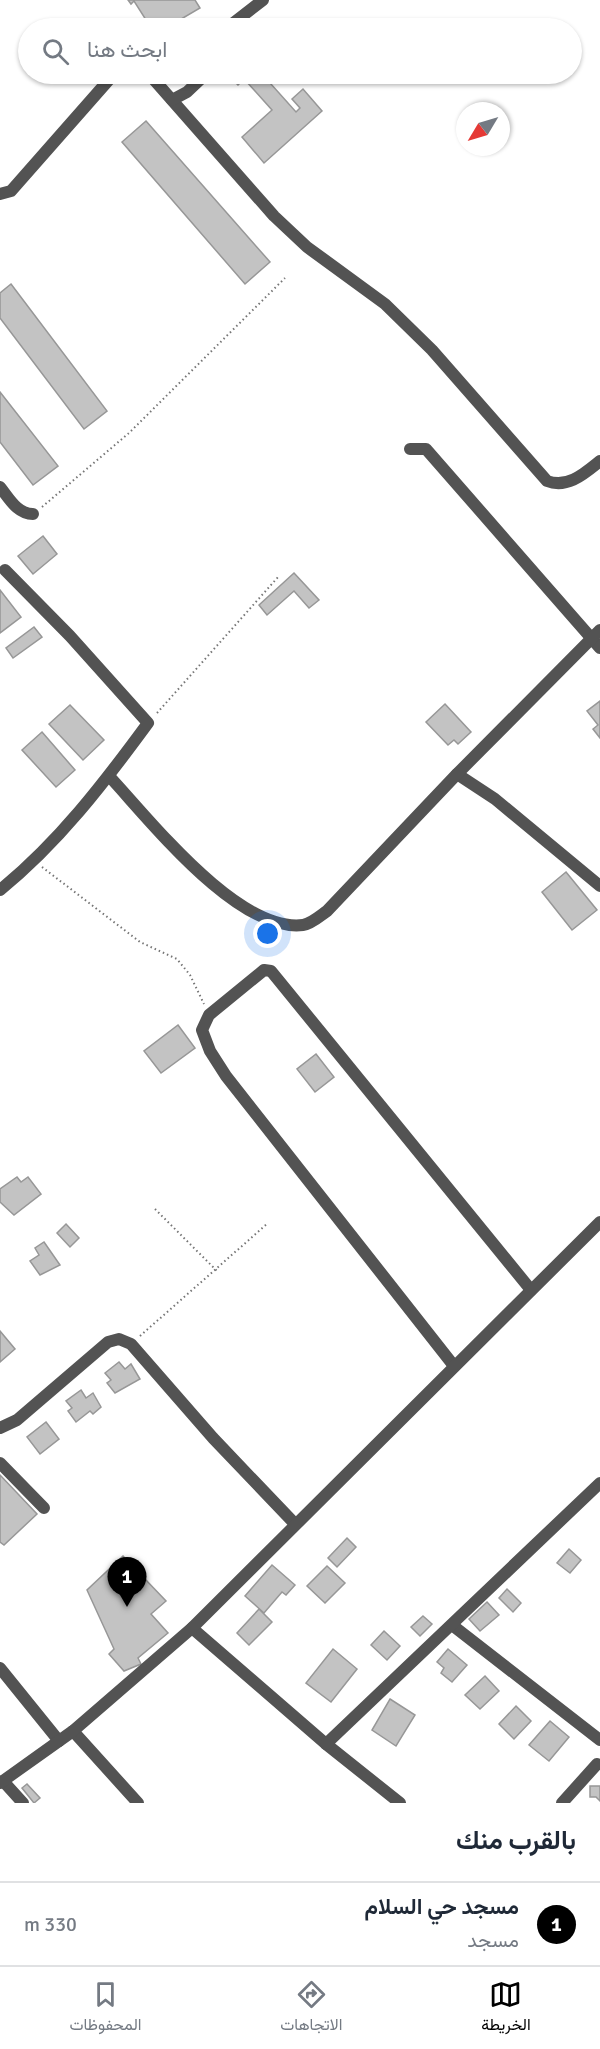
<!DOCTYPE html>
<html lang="ar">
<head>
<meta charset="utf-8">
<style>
  body { margin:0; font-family:Signika,Vazirmatn,sans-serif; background:#f2f2f3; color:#1f2937; direction:rtl }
  .compass { position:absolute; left:456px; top:102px; width:54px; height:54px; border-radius:50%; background:#fff; box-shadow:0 2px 4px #0004; rotate:232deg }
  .you { position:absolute; left:268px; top:934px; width:21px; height:21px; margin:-15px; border:4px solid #fff; border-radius:50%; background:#1a73e8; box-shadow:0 0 0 9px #1a73e833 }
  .badge { display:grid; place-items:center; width:39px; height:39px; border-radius:50%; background:#000; color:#fff; font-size:20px; font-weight:700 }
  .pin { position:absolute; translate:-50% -50px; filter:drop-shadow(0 2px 3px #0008) }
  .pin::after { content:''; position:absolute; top:32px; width:21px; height:18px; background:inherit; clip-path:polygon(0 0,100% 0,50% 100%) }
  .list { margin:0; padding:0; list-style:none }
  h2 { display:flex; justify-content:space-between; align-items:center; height:78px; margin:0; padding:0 24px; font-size:26px }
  h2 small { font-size:20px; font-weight:400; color:#747a83 }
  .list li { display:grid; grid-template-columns:39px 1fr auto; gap:18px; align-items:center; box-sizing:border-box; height:84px; padding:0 24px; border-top:2px solid #e0e1e3 }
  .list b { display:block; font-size:22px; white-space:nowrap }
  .list p { margin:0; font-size:20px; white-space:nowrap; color:#747a83 }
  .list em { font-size:20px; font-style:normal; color:#747a83 }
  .icon { flex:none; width:33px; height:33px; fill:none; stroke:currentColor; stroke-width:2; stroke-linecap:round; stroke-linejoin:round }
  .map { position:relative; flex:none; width:600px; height:1803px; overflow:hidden; direction:ltr }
  .search { position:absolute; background:#fff; box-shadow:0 2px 4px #0004; left:18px; right:18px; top:18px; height:66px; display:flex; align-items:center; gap:15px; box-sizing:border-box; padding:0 21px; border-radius:33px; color:#747a83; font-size:22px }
  .sheet { height:162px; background:#fff }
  nav { display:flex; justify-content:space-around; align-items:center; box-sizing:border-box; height:84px; border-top:2px solid #e0e1e3; background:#fff; font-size:16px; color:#747a83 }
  nav a { display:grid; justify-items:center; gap:3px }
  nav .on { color:#000 }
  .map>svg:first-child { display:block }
  .building { fill:#c3c3c3; stroke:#979797; stroke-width:1.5 }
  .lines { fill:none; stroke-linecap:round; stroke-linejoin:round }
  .path { stroke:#757575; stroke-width:2; stroke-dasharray:1.5 3; stroke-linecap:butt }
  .minor { stroke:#535353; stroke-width:12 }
</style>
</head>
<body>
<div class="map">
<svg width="600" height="1803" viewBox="0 0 600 1803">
  <rect width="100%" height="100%" fill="#fff"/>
  <g class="building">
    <polygon points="128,0 195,0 200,8 166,28 147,28 145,25 148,23 134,1 131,4"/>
    <polygon points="240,74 245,78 238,85 233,80"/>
    <polygon points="255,74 262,74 296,112 300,108 292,99 303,89 322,111 264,163 242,137 272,110 246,81"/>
    <polygon points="146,121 270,262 245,284 122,142"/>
    <polygon points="11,284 107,411 84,429 0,318 0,293"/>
    <polygon points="0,392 58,466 33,485 0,442"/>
    <polygon points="43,536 57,554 33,574 18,556"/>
    <polygon points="294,573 319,600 309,608 294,591 267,615 259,605"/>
    <polygon points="0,590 21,617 0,633"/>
    <polygon points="34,627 42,637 13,658 6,648"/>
    <polygon points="600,701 600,738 593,729 598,725 587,711"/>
    <polygon points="445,704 471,732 458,744 454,740 448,745 426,722"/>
    <polygon points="70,705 104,740 83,760 49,724"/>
    <polygon points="42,732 75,770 56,787 22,750"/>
    <polygon points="566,872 597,910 572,930 542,892"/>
    <polygon points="178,1025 195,1048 161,1073 144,1051"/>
    <polygon points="316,1054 334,1077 315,1092 297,1069"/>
    <polygon points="17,1177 21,1182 28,1177 41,1194 14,1215 0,1202 0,1189"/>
    <polygon points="66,1224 79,1238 70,1247 57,1233"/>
    <polygon points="44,1242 60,1265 40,1275 30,1261 39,1255 35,1248"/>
    <polygon points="0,1331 15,1349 0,1362"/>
    <polygon points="119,1362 125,1369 131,1364 140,1379 115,1393 107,1383 111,1380 105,1373"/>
    <polygon points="81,1390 86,1398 93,1393 101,1407 93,1414 90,1411 76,1422 68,1411 72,1408 66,1401"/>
    <polygon points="46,1422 59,1439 40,1454 27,1437"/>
    <polygon points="0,1475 37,1514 4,1545 0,1542"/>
    <polygon points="347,1538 356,1547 337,1567 328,1558"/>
    <polygon points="569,1549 581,1560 570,1573 557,1563"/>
    <polygon points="123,1556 166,1601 151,1614 168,1633 138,1658 141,1664 124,1671 109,1654 114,1649 87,1590"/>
    <polygon points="272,1565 295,1585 286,1595 282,1592 264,1613 245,1596"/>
    <polygon points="327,1566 345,1583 325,1603 307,1586"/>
    <polygon points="507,1589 521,1603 513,1612 499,1598"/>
    <polygon points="487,1602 499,1615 480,1631 469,1619"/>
    <polygon points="259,1609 272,1622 249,1645 237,1633"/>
    <polygon points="423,1616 432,1624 420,1636 411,1627"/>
    <polygon points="384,1631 400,1646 387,1660 371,1645"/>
    <polygon points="333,1649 357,1669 331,1702 306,1683"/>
    <polygon points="448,1649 467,1665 452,1682 441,1673 444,1668 437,1662"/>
    <polygon points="485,1676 499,1691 480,1709 465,1695"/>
    <polygon points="390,1699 415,1715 396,1746 372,1730"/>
    <polygon points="516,1706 531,1721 514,1739 499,1724"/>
    <polygon points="550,1721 569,1737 549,1761 529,1745"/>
    <polygon points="27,1784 40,1798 34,1803 22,1788"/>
    <polygon points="590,1786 600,1786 600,1801 596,1797 590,1797"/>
  </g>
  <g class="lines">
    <g class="path">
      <polyline points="42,507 129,433 285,278"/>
      <polyline points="157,713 279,576"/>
      <polyline points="42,867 140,942 177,959 190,975 204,1004"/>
      <polyline points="155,1209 217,1271"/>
      <polyline points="140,1336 268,1223"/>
    </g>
    <g class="minor">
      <polyline points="227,28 263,0"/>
      <path d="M149 74 274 216 307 247 385 304 432 350 547 481C568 489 585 473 600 461"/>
      <polyline points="172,100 187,92 206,74"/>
      <polyline points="0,194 11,191 114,74"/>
      <polyline points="410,449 426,449 600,648"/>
      <path d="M0 487C9 498 17 514 33 514"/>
      <polyline points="457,774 495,799 600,886"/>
      <path d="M109 776C150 820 238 933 303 925 311 924 320 916 327 911L457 774 600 630"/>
      <path d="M0 890C58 843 104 783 148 723L70 636 5 570"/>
      <polyline points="454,1366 226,1076 210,1051 202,1030 209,1015 264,970 271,971 531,1290"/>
      <polyline points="0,1428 17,1420 108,1342 119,1339 131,1344 213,1438 295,1524"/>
      <polyline points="0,1463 44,1508"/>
      <polyline points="452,1625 600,1740"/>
      <polyline points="192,1628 326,1744 400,1803"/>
      <polyline points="0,1668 59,1741"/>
      <polyline points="73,1731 138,1803"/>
      <polyline points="326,1744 600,1483"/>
      <polyline points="3,1781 23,1803"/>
      <polyline points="0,1783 73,1731 192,1628 600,1222"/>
      <polyline points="562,1803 597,1764"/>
    </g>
  </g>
</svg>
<svg class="compass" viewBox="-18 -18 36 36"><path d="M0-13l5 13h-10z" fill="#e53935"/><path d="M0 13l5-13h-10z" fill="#747a83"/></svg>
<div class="you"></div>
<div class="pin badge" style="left:127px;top:1607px">1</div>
<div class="search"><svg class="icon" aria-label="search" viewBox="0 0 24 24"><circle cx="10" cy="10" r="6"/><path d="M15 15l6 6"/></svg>ابحث هنا</div>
</div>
<section class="sheet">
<h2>بالقرب منك<small></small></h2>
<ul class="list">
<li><span class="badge">1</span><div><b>مسجد حي السلام</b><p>مسجد</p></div><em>330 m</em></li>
</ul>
</section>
<nav>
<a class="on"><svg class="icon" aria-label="map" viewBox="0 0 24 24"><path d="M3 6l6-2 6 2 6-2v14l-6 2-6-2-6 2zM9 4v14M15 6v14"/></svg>الخريطة</a>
<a><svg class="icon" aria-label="directions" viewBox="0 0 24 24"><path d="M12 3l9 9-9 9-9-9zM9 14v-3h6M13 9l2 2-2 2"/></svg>الاتجاهات</a>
<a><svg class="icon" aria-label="saved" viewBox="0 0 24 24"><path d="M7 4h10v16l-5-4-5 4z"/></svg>المحفوظات</a>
</nav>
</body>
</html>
